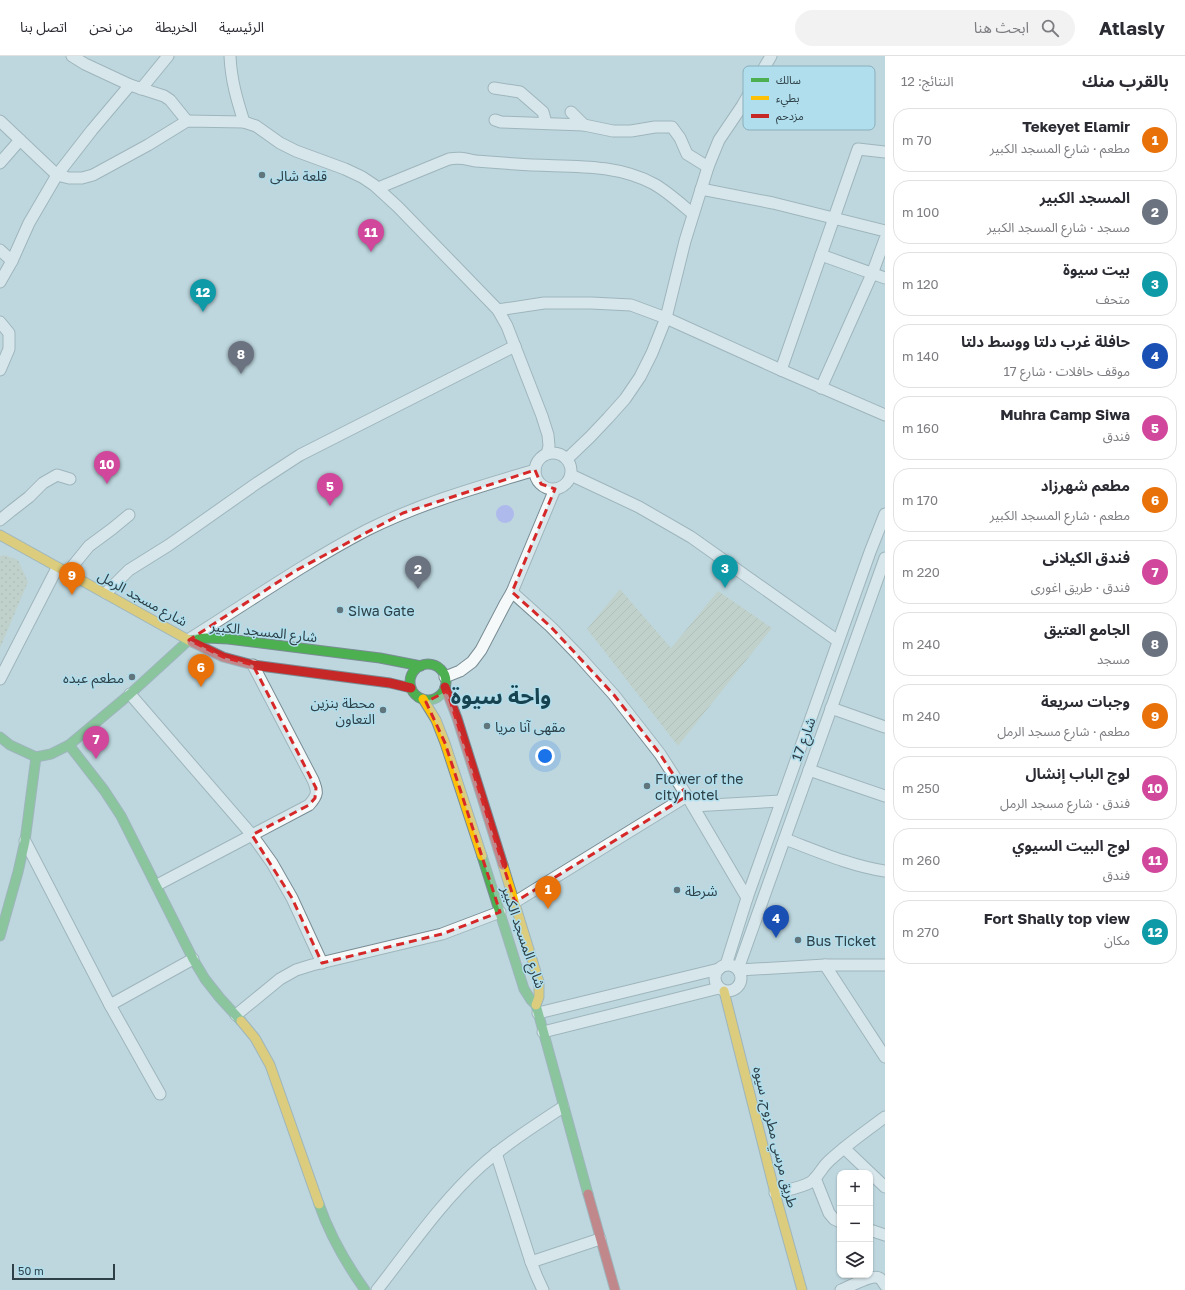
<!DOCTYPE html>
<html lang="ar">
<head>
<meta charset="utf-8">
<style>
  body { margin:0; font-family:"Golos Text","Noto Sans Arabic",sans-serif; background:#f2f2f3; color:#2b2b33; direction:rtl }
  .controls { position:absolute; right:12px; bottom:12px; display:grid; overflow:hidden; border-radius:8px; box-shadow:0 1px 3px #0004 }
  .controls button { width:36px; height:36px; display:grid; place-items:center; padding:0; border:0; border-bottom:1px solid #e1e1e2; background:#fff; color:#2b2b33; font:20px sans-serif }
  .scale { position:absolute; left:12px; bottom:10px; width:103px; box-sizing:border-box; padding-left:4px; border:2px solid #2e4047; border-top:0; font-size:11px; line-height:14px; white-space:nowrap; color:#2e4047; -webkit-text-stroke:3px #b0deed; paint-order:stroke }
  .you { position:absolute; left:545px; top:700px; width:14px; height:14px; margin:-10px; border:3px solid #fff; border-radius:50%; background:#1a73e8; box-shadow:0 0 0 6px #1a73e833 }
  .badge { display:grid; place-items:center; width:26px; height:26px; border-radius:50%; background:#b45309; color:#fff; font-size:13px; font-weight:700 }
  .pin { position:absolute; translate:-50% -33px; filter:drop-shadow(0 1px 2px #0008) }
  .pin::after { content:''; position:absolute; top:21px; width:14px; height:12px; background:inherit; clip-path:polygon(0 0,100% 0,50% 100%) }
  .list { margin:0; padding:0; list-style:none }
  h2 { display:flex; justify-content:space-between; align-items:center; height:52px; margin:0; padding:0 16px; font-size:17px }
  h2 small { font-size:13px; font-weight:400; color:#7c7c81 }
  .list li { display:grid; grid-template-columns:26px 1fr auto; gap:12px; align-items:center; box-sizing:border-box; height:64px; margin:0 8px 8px; padding:0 8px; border:1px solid #e1e1e2; border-radius:16px }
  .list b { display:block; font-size:15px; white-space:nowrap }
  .list p { margin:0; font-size:13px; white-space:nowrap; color:#7c7c81 }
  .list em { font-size:13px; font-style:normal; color:#7c7c81 }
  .icon { flex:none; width:22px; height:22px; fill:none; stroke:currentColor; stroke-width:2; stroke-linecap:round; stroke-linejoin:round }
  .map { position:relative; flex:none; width:885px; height:1234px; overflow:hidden; direction:ltr }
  header { display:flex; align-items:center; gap:24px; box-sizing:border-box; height:56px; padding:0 20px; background:#fff; border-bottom:1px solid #e1e1e2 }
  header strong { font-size:19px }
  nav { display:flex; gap:22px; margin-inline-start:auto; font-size:14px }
  .search { width:280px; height:36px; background:#f2f2f3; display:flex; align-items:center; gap:10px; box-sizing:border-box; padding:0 14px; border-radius:22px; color:#7c7c81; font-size:15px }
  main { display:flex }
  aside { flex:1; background:#fff }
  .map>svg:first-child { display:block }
  .grass { fill:url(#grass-dots) }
  .garden { fill:url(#garden-furrows) }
  .water { fill:#aebaec }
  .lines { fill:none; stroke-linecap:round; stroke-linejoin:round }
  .street-casing { stroke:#798c93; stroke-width:13 }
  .fast-casing { stroke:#798c93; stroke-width:11 }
  .slow-casing { stroke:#798c93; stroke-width:11 }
  .jam-casing { stroke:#798c93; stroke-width:11 }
  .street { stroke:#f5f9fa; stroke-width:11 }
  .fast { stroke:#4caf50; stroke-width:9 }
  .slow { stroke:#ffc107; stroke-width:9 }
  .jam { stroke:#c62828; stroke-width:9 }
  .marked { fill:none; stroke:#d62828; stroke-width:3; stroke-dasharray:8 5; stroke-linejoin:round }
  .poi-dot { fill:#60757c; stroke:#b0deed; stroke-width:1.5 }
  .labels { text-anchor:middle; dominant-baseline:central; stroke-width:3; stroke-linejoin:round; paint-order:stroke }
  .poi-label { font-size:14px; fill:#2e4047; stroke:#b0deed; text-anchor:start }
  .street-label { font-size:14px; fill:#2e4047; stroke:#b0deed }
  .town-label { font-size:22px; font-weight:bold; fill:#174350; stroke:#b0deed }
  .key { fill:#b0deed; stroke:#89afbb; stroke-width:1 }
  .key-label { font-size:11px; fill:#2e4047 }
</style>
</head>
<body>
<header>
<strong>Atlasly</strong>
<div class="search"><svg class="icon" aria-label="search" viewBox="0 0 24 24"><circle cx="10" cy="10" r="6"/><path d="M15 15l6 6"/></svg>ابحث هنا</div>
<nav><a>الرئيسية</a><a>الخريطة</a><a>من نحن</a><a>اتصل بنا</a></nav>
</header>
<main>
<aside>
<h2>بالقرب منك<small>النتائج: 12</small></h2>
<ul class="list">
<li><span class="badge" style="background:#e8710a">1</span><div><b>Tekeyet Elamir</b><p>مطعم · شارع المسجد الكبير</p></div><em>70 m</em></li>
<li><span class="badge" style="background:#6b7280">2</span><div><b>المسجد الكبير</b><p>مسجد · شارع المسجد الكبير</p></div><em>100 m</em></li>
<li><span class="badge" style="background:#0f9aa8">3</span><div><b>بيت سيوة</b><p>متحف</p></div><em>120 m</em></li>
<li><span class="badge" style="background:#1a4fb4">4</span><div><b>حافلة غرب دلتا ووسط دلتا</b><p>موقف حافلات · شارع 17</p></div><em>140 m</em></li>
<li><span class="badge" style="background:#d1479c">5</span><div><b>Muhra Camp Siwa</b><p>فندق</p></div><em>160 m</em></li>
<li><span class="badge" style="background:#e8710a">6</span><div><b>مطعم شهرزاد</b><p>مطعم · شارع المسجد الكبير</p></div><em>170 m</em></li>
<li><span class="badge" style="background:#d1479c">7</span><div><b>فندق الكيلانى</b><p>فندق · طريق اغورى</p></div><em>220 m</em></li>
<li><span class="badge" style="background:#6b7280">8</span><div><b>الجامع العتيق</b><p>مسجد</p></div><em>240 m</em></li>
<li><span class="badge" style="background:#e8710a">9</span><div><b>وجبات سريعة</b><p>مطعم · شارع مسجد الرمل</p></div><em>240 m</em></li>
<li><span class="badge" style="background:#d1479c">10</span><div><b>لوج الباب إنشال</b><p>فندق · شارع مسجد الرمل</p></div><em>250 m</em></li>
<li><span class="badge" style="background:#d1479c">11</span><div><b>لوج البيت السيوي</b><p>فندق</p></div><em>260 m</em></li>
<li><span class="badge" style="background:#0f9aa8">12</span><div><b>Fort Shally top view</b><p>مكان</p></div><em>270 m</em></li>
</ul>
</aside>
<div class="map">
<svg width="885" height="1234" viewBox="0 0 885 1234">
  <defs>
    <pattern id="grass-dots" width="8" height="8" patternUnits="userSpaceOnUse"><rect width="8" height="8" fill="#c4cbb3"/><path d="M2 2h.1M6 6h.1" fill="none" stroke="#a0a693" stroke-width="1.8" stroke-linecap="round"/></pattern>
    <pattern id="garden-furrows" width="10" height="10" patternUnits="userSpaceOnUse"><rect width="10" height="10" fill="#c4cbb3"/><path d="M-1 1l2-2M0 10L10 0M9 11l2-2" fill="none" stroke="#a0a693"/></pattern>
  </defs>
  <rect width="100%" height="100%" fill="#bed7df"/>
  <polygon class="grass" points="4,499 18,504 28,526 0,592 0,500"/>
  <polygon class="garden" points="620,533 671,592 718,535 772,572 678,690 587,573"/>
  <circle class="water" cx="505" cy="458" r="9"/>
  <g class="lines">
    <g class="street-casing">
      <g id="street">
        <polyline points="72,0 85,8 130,29 164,40 170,44 187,65"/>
        <path d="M230 0C231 24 237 44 244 66"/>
        <polyline points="494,32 520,36 543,56 546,67"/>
        <polyline points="141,33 168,0"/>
        <polyline points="571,56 584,69"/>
        <polyline points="495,64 501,66 584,69 613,75 631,75 655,71 672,71 680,82 687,98 708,111"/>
        <polyline points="0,65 57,119 69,122 82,122 93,119 148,89 187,65 244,66 256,70 280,87 296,95 345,113 362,121 374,129 398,151 498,254 507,270 542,360 548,379 549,390 547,398"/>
        <polyline points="0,107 20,84"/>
        <path d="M378 132 449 103C461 101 465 103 476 105 489 106 503 107 516 108 563 112 611 105 654 128 668 136 681 148 693 158"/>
        <polyline points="701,133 773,147 885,175"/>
        <polyline points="0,194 12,205"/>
        <polyline points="821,199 885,222"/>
        <polyline points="0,226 12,205 29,167 57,119 92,74 130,29"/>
        <polyline points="498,254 544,247 591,247 631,249 666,262 781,314 885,359"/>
        <polyline points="0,266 9,277 9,293 0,314"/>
        <polyline points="781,314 858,93 885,96"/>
        <polyline points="821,332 872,218 885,183"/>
        <circle cx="553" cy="415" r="18"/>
        <polyline points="567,403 590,381 608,362 625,343 640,321 652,297 666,262 685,185 708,111 719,84 742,50 771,0"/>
        <polyline points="571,419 639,451 691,481 838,585"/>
        <polyline points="0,464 11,455 29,441 43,427 57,419 70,423"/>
        <polyline points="67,517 89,490 112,473 129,459"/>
        <polyline points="512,536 551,571 580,601 614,639 660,698 687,740 747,842"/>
        <polyline points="106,537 129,514 169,489 257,427 300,399 515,290"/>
        <path d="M191 582C250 545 306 506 367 474 421 447 478 431 535 414"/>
        <polyline points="445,621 460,615 472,606 481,594 505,548 512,536 555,433"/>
        <polyline points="0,623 57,512"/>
        <polyline points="130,638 252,779 272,807 292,842 322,907"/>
        <polyline points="831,652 885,671"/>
        <polyline points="809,714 885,740"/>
        <polyline points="693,750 781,745"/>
        <path d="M785 783C817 795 851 810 885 815"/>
        <polyline points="25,785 110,949 160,1038"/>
        <path d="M157 829 309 749C318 739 318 736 313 724L253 609"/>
        <polyline points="515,846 687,740"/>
        <circle cx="728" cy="922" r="13"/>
        <polyline points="726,909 747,842 870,496 885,458"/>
        <polyline points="825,909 885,1001"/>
        <polyline points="738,913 885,502"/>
        <polyline points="739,914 825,909 885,909"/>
        <polyline points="110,949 193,903"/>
        <polyline points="538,957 719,913"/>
        <polyline points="236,959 280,923 296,914 312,909 442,878 500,856"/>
        <polyline points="543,976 719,932"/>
        <polyline points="844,1092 885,1131"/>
        <polyline points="496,1097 531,1206 537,1221 543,1234"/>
        <polyline points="815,1122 829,1157 834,1163 840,1166"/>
        <path d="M775 1137C786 1134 801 1132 811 1126 818 1121 822 1111 829 1105 846 1089 866 1075 885 1061"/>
        <polyline points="870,1174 885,1179"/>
        <polyline points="531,1206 600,1183"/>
        <path d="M377 1234C410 1192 441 1146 481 1110 506 1088 534 1070 563 1051"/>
        <path d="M841 1234C849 1231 872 1218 879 1222 882 1223 883 1227 885 1229"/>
      </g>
    </g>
    <g class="fast-casing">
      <g id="fast">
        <polyline points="189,584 206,582 228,583 380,602 421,610"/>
        <circle cx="428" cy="626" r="18"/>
        <polyline points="0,681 10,689 36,701 51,698 69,689 130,638 189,584"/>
        <polyline points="69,689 104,734 121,760 193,903 205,923 220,942 241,965"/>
        <polyline points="482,800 524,933 531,944 536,949"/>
        <polyline points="0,880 18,816 25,785 36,701"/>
        <polyline points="536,949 588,1138"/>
        <path d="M319 1148C330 1180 345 1206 365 1234"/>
      </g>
    </g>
    <g class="slow-casing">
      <g id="slow">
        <polyline points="0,479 192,586"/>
        <polyline points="423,643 436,664 445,687 482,800"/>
        <polyline points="503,809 539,926 539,941 536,949"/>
        <polyline points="724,935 775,1137 802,1234"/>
        <polyline points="241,965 255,982 270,1009 319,1148"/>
      </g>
    </g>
    <g class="jam-casing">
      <g id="jam">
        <polyline points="192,586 223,601 253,609 390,627 411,632"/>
        <polyline points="445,631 457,662 503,809"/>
        <polyline points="588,1138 615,1234"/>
      </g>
    </g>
    <use href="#street" class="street"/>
    <use href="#fast" class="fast"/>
    <use href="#slow" class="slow"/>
    <use href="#jam" class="jam"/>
  </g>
  <path d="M0 0H885V1234H0ZM535 414 541 428 555 433 512 536 551 571 614 639 660 698 687 740 515 846 447 635 426 646 445 687 500 856 442 878 322 907 292 842 252 779 309 749 315 742 316 732 253 609 223 601 189 584 295 515 403 457Z" fill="#bed7df" fill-opacity=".55" fill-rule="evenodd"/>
  <path class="marked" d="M535 414 541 428 555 433 512 536 551 571 614 639 660 698 687 740 515 846 447 635 426 646 445 687 500 856 442 878 322 907 292 842 252 779 309 749 315 742 316 732 253 609 223 601 189 584 295 515 403 457Z"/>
  <g class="poi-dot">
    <circle cx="262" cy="119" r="4"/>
    <circle cx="340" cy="554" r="4"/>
    <circle cx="132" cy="621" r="4"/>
    <circle cx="383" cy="654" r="4"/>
    <circle cx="487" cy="670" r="4"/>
    <circle cx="647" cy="730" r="4"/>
    <circle cx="677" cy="834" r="4"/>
    <circle cx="798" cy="884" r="4"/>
  </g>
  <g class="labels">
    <g class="poi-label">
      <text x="270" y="119">قلعة شالى</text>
      <text x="348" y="554">Siwa Gate</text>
      <text x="124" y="621" text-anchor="end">مطعم عبده</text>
      <text x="375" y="646" text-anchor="end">محطة بنزين<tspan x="375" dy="16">التعاون</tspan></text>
      <text x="495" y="670">مقهى آنا مريا</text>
      <text x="655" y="722">Flower of the<tspan x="655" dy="16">city hotel</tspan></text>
      <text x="685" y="834">شرطة</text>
      <text x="806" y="884">Bus Ticket</text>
    </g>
    <g class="street-label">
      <text transform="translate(143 542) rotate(29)">شارع مسجد الرمل</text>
      <text transform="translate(264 575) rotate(6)">شارع المسجد الكبير</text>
      <text transform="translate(803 683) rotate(-70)">شارع 17</text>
      <text transform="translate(524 881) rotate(71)">شارع المسجد الكبير</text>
      <text transform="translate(776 1081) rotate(76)">طريق مرسي مطروح, سيوه</text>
    </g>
    <g class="town-label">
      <text x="501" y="639">واحة سيوة</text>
    </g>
  </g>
  <rect x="743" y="10" width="132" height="64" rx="6" class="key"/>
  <rect x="751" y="22" width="18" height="4" fill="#4caf50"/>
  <rect x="751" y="40" width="18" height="4" fill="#ffc107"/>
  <rect x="751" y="58" width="18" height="4" fill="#c62828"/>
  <g class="key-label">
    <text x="776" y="28">سالك</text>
    <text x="776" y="46">بطيء</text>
    <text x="776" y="64">مزدحم</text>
  </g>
</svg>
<div class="controls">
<button>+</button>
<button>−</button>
<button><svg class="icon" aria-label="layers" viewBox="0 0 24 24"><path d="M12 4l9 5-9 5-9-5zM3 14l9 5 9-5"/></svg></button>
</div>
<div class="scale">50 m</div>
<div class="you"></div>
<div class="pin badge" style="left:548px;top:853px;background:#e8710a">1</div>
<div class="pin badge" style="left:418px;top:533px;background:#6b7280">2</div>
<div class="pin badge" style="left:725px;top:532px;background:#0f9aa8">3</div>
<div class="pin badge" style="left:776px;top:882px;background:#1a4fb4">4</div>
<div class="pin badge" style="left:330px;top:450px;background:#d1479c">5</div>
<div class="pin badge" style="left:201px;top:631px;background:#e8710a">6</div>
<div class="pin badge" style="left:96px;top:703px;background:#d1479c">7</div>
<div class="pin badge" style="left:241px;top:318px;background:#6b7280">8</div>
<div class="pin badge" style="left:72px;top:539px;background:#e8710a">9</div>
<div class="pin badge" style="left:107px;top:428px;background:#d1479c">10</div>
<div class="pin badge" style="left:371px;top:196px;background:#d1479c">11</div>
<div class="pin badge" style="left:203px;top:256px;background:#0f9aa8">12</div>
</div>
</main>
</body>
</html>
